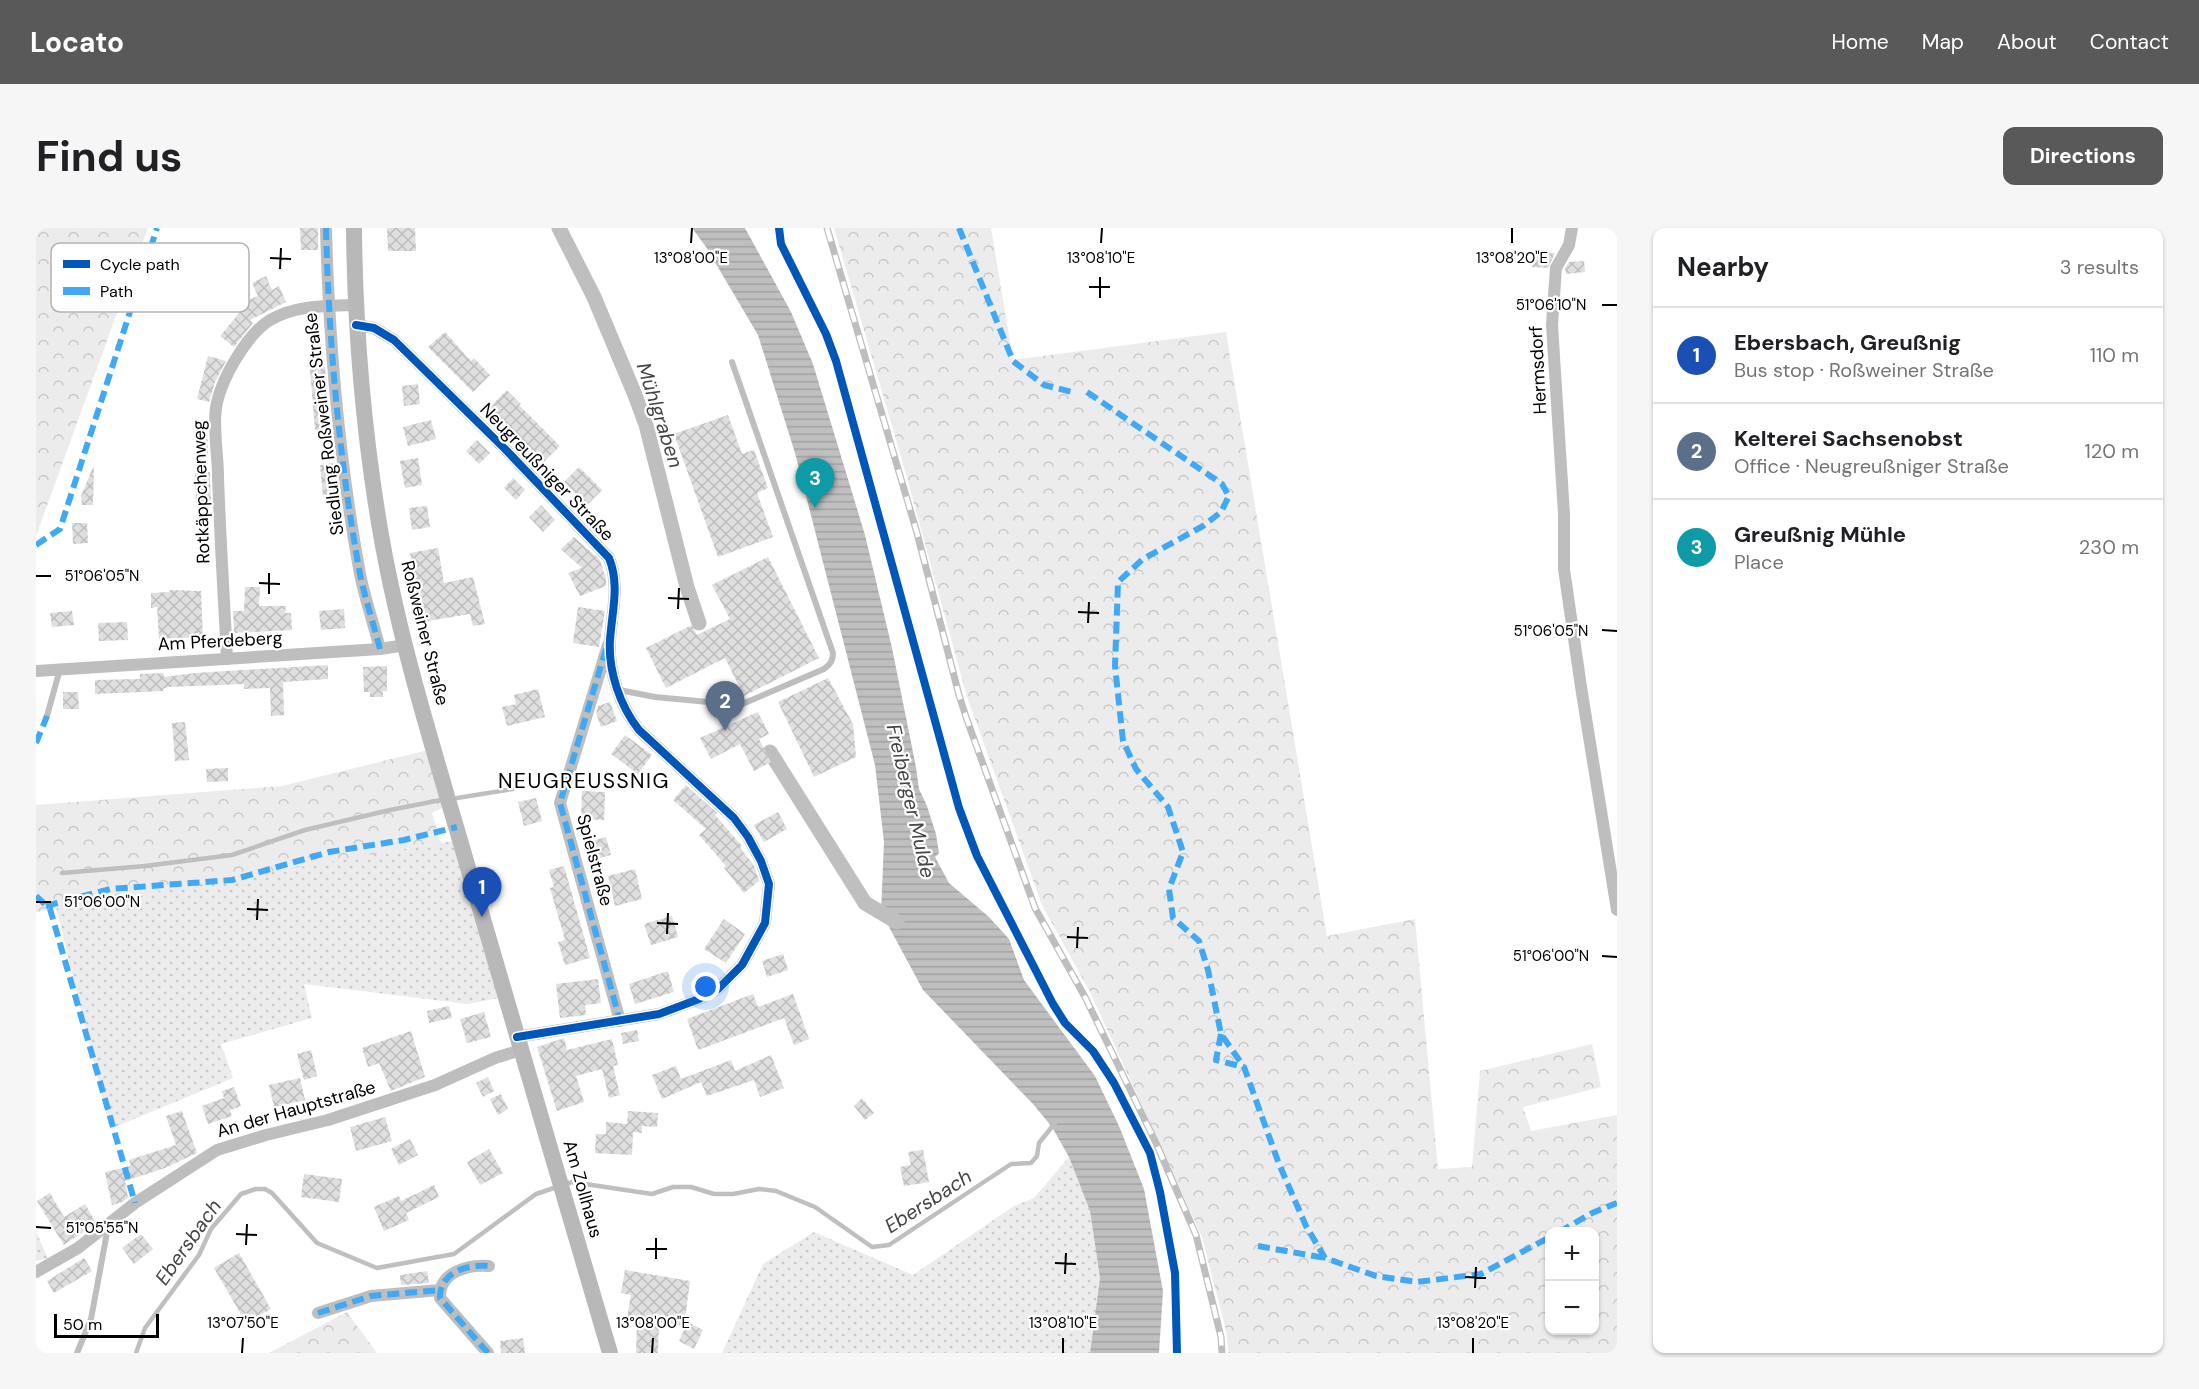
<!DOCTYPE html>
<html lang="en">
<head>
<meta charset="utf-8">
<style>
  body { margin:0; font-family:"DM Sans",sans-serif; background:#f6f6f6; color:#202124 }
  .controls { position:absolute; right:18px; bottom:18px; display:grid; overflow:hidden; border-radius:12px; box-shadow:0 2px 4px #0004 }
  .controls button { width:54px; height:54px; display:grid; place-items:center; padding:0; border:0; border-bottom:2px solid #e0e0e0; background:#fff; color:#202124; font:30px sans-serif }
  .scale { position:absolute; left:18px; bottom:15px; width:105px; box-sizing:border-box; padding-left:6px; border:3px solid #000; border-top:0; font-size:16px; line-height:21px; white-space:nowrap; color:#000; -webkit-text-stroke:4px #fff; paint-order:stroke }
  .you { position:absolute; left:670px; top:759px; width:21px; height:21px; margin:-15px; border:4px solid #fff; border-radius:50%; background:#1a73e8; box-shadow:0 0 0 9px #1a73e833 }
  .badge { display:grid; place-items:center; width:39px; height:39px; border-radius:50%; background:#595959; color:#fff; font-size:20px; font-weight:700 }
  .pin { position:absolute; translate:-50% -50px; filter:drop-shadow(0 2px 3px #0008) }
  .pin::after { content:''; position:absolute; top:32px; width:21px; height:18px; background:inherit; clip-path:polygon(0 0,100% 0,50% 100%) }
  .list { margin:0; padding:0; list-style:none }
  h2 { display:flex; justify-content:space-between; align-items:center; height:78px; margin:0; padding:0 24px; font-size:26px }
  h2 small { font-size:20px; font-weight:400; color:#757577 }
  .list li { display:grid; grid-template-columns:39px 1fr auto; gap:18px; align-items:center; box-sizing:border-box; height:96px; padding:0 24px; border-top:2px solid #e0e0e0 }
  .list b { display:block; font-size:22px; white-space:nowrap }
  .list p { margin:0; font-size:20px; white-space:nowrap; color:#757577 }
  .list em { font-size:20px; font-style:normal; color:#757577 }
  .map { position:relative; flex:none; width:1581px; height:1125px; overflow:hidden; border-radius:12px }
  header { display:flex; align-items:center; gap:36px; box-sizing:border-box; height:84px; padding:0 30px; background:#595959; color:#fff }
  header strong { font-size:28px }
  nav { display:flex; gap:33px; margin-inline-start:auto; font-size:21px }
  .intro { display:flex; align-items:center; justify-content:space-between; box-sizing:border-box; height:144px; padding:0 36px }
  h1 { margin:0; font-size:42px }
  .button { padding:15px 27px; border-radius:12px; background:#595959; color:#fff; font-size:21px; font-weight:700 }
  main { display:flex; gap:36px; padding:0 36px }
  aside { flex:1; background:#fff; border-radius:12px; box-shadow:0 2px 4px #0004 }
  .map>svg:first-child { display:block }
  .green { fill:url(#green-dots) }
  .forest { fill:url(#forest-crowns); fill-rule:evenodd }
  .water { fill:url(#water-rules) }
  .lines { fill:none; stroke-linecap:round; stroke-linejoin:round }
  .stream { stroke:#bfbfbf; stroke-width:4.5 }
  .canal { stroke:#bfbfbf; stroke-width:15 }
  .building { fill:url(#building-cross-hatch) }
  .lane { stroke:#bebebe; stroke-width:6 }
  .street { stroke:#bebebe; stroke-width:12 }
  .secondary { stroke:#b8b8b8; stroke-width:16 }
  .rail-casing { stroke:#bebebe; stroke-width:7 }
  .rail { stroke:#fff; stroke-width:4.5; stroke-dasharray:14; stroke-linecap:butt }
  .quiet { stroke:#3fa9f5; stroke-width:6; stroke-dasharray:12 6; stroke-linecap:butt }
  .cycleway-casing { stroke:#fff; stroke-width:11 }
  .cycleway { stroke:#0057b8; stroke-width:8 }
  .ticks { fill:none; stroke:#000; stroke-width:2 }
  .labels { text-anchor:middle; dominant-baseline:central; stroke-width:4.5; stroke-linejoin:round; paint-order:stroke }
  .street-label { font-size:18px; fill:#000; stroke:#fff }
  .water-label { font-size:20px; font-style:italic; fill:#444; stroke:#fff }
  .quarter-label { font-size:21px; letter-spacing:1.5px; fill:#000; stroke:#fff }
  .key { fill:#fff; stroke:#b2b2b2; stroke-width:1.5 }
  .key-label { font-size:16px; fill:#000 }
  .ticks-label { font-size:15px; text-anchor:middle; fill:#000; stroke:#fff; stroke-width:4.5; stroke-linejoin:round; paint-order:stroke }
</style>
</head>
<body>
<header>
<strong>Locato</strong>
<nav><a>Home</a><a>Map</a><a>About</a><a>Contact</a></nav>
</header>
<div class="intro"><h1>Find us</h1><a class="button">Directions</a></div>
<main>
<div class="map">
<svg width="1581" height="1125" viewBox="0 0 1581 1125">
  <defs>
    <pattern id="green-dots" width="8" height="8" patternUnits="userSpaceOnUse" patternTransform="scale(1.5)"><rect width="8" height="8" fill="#ececec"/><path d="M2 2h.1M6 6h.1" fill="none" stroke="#c9c9c9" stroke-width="1.8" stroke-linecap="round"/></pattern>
    <pattern id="forest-crowns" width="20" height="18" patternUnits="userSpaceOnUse" patternTransform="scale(1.5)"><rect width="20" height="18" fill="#ececec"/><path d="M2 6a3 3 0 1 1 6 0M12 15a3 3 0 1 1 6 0" fill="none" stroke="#c9c9c9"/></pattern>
    <pattern id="water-rules" width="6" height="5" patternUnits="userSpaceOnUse" patternTransform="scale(1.5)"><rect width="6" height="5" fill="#bfbfbf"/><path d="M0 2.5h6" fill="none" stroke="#a2a2a2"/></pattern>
    <pattern id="building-cross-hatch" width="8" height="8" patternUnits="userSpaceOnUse" patternTransform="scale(1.5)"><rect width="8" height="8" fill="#dfdfdf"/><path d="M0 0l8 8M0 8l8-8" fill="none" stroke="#bebebe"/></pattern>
  </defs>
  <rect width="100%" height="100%" fill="#fff"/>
  <g class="green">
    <polygon points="417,613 463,770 432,776 268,756 276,790 185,816 197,850 74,901 20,679"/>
    <polygon points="1033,929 1054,983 1064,1050 1054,1125 686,1125 727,1036 778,1004 877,1047 978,978 998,970"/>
    <polygon points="0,1004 12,1030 0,1033"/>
  </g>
  <g class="forest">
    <polygon points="0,0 112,0 0,308"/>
    <path d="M798 0H955L977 132 1190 104 1291 708 1379 691 1402 941 1436 939 1444 843 1556 816 1565 859 1487 879 1495 903 1581 887V1125H1192L1191 1107 1166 1009 1055 766 1006 677 931 469 866 232ZM1514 1004H1558V1102H1514Z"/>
    <polygon points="392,522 408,579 396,585 405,615 0,684 0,577 246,558"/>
    <polygon points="311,1084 341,1125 233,1125"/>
  </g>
  <polygon class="water" points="656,0 709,0 755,84 777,136 829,307 856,420 880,539 883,561 891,578 900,606 903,625 899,629 913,655 953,689 973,711 988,752 1059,848 1083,898 1108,961 1127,1063 1123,1125 1054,1125 1064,1050 1054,983 1033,929 1016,899 997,876 887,762 845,684 848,614 839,537 759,225 722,107 670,19"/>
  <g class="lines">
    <g class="stream">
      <polyline points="421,570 477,561"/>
      <polyline points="26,645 109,638 196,627 269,602 354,582 405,572"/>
      <polyline points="100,1125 109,1100 163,1027 175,1001 205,966 220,961 229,961 236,965 281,1015 341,1040 418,1026 500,966 536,954 616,966 637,959 655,959 678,966 697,966 723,961 740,963 779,979 836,1019 853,1017 975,936 995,935 1001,928 1003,915 1019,895"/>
    </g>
    <g class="canal">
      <polyline points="523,0 558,69 599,167 610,197 651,359 663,395"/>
      <polyline points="734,524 829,675 861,694"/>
    </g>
  </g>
  <g class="building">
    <polygon points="264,0 282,0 282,22 265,22"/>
    <polygon points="351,0 379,0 380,23 352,23"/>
    <polygon points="1497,23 1519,25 1512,40 1496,39"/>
    <polygon points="1548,33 1549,44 1530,46 1529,40 1533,34"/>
    <polygon points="230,48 236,62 243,58 250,74 214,92 217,95 198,119 184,108 215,71 222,68 216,55"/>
    <polygon points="409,104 435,133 438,130 454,147 437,164 392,119"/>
    <polygon points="172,128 190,133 179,154 173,174 161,171"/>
    <polygon points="289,139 294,201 279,202 274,141"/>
    <polygon points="382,156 384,176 368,178 366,158"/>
    <polygon points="471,162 485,176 483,177 524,218 508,234 453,180"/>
    <polygon points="692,187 706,226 718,222 732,260 721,265 737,309 682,329 638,206"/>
    <polygon points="395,192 400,211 372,218 367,199"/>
    <polygon points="162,197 171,198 172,226 160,225"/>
    <polygon points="441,212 454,225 443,236 430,223"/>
    <polygon points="382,230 386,257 369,260 364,233"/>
    <polygon points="298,235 301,266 287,267 284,237"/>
    <polygon points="57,239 58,239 57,277 46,277 45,268"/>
    <polygon points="543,239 566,262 551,277 528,254"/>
    <polygon points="174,244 175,276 160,277 159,245"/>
    <polygon points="477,250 489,262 480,272 468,260"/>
    <polygon points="505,277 519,292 507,304 493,289"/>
    <polygon points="391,278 394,299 376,302 373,280"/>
    <polygon points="36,295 51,295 52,315 37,316"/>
    <polygon points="538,309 564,332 570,351 570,358 544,368 532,345 546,340 525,321"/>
    <polygon points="402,320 408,355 437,349 449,396 437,398 434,386 386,394 374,325"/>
    <polygon points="732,329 783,430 708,468 689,430 630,460 610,420 656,397 661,407 694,391 676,357"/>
    <polygon points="209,359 224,359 223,378 250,378 249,385 255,385 256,402 198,405 197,383 208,383"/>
    <polygon points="134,362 165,363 167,409 123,411 121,379 115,380 115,365 134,364"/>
    <polygon points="542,379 569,383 563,419 537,415"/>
    <polygon points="308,381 309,400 285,402 283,383"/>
    <polygon points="36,383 38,397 16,399 14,385"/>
    <polygon points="91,394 92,412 63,413 62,395"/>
    <polygon points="292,437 292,451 247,454 248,487 235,488 234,460 208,461 208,456 132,459 127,461 127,463 59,466 59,452 104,451 104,446 127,445 128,449 159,445"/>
    <polygon points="351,438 351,463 347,463 347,469 334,469 334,464 328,464 327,439"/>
    <polygon points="792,450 817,496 820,529 778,549 742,474"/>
    <polygon points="502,461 509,489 471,498 466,479 480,476 478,467"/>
    <polygon points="27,464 42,464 43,481 27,481"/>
    <polygon points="574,474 581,493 565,499 560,485 562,478"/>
    <polygon points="722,484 733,506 723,511 735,534 718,543 704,516 675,531 664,510"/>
    <polygon points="149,494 153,532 139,533 136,495"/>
    <polygon points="589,507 616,527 602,546 575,526"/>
    <polygon points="192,540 192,553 171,554 170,541"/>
    <polygon points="650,557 681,585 679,587 706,618 704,620 718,637 723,653 708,665 688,640 690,638 663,607 670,601 637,572"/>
    <polygon points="546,563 569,564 568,592 545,591"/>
    <polygon points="500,570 506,593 488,598 482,574"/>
    <polygon points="742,584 751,601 728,614 718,597"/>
    <polygon points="570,609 575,627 557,632 552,614"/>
    <polygon points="528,638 554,730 529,737 522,714 529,712 514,660 518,659 513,642"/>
    <polygon points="599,641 606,671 579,678 572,648"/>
    <polygon points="636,688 642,709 615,717 608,696"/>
    <polygon points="688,691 709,706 690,735 668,721"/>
    <polygon points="747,726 752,742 731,749 726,733"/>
    <polygon points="632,743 638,764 599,776 593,756"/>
    <polygon points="562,751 565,775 549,777 550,787 524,790 520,756"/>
    <polygon points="717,766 722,779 757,766 773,811 758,817 748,790 662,822 651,791"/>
    <polygon points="413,778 416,790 393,795 391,783"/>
    <polygon points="448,784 455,809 431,815 424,791"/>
    <polygon points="601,802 603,813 587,816 585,805"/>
    <polygon points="375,803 389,849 355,863 343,835 332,839 326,820"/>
    <polygon points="528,810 531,822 576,811 582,837 577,838 584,867 573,870 566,841 540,848 548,874 521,883 501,819"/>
    <polygon points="275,822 281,848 268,852 261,826"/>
    <polygon points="735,827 748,860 724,869 718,852 671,868 665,854 626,871 616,847 640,838 645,851 695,832 699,843"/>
    <polygon points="452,849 458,863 447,869 440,855"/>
    <polygon points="264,850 269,872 238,879 233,857"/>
    <polygon points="198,859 205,878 194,882 196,888 172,896 166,878 188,870 186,863"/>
    <polygon points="465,866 472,881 462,887 454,871"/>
    <polygon points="826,870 838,885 829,892 818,878"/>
    <polygon points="146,883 161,925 129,940 89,953 92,970 86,974 76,977 69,944 95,938 93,932 140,917 130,888"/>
    <polygon points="592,883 622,885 621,899 606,898 606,905 597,904 596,927 559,925 560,906 570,906 570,894 591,896"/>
    <polygon points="349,889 356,913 320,923 314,899"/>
    <polygon points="374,911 382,927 363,937 355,921"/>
    <polygon points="453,921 467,945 444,957 431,934"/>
    <polygon points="887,922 893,954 868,958 864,939 875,937 872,924"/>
    <polygon points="268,946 306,951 303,974 265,969"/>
    <polygon points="398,957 403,969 370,985 373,992 348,1003 338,979 363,968 365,973"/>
    <polygon points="14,965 28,989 49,976 60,995 28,1017 1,973"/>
    <polygon points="105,1006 117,1021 98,1036 86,1020"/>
    <polygon points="203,1025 235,1081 210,1095 178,1040"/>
    <polygon points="48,1030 56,1043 18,1065 11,1053"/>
    <polygon points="589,1042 654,1053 648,1098 623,1094 622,1125 600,1125 601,1090 591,1089 595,1067 585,1065"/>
    <polygon points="391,1043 393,1055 365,1057 364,1047"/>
    <polygon points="652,1094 667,1102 658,1121 643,1113"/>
    <polygon points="487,1110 489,1125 465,1125 464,1113"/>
  </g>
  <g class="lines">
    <g class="lane">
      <path d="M583 462 619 469 704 477 788 441C795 436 797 432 797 425L696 134"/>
      <polyline points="11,488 24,441"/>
      <polyline points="41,1125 55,1091 72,999"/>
    </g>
    <g class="street">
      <path d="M290 0C293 116 303 232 324 346 329 371 338 397 344 421"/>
      <polyline points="1536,0 1533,17 1520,40 1516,97 1528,286 1528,341 1545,459 1581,682"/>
      <path d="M320 97 338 100 358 112 469 221 573 330C584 357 576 383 574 412 572 443 584 478 603 502L698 590 712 609 725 633 733 656 729 695 706 737 682 761 663 771 623 786 481 809"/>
      <polyline points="572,417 524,575 584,793"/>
      <path d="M191 431C188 370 184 309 182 248 182 229 177 199 180 180 184 153 210 107 234 92 260 77 290 78 319 77"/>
      <polyline points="0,443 344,421 370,417"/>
      <polyline points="0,1044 42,1020 99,975 181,922 230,907 292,892 399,857 459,830 485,822"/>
      <polyline points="282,1085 335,1068 404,1062"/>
      <path d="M452 1125 404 1070C403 1044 432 1036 453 1038"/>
    </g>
    <path class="secondary" d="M318 0C319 101 327 201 344 301 364 419 402 535 435 650 481 809 528 967 574 1125"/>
    <g class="rail-casing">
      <polyline id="rail" points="791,0 881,305 923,467 930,489 999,680 1049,769 1120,915 1160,1007 1185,1109 1186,1125"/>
    </g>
    <use href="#rail" class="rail"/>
    <g class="quiet">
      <path d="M290 0C293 116 303 232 324 346 329 371 338 397 344 421"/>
      <polyline points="923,0 977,133 1008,157 1036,164"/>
      <polyline points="1051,164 1186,256 1193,268 1185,284 1167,298 1107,331 1082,354 1079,438 1087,513 1100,541 1132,579 1147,624 1133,661 1137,690 1163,713 1172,742 1185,806 1208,839 1243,936 1270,998 1289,1030 1340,1048 1381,1054 1445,1046 1514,1009"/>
      <polyline points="0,317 24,301 121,0"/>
      <polyline points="570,421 524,575 584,793"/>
      <polyline points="0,515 11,488"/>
      <polyline points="0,668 14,681 99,975"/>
      <polyline points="10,678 74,661 196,652 293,624 368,612 421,599"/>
      <polyline points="1185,806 1180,832 1208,839"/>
      <polyline points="1523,1004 1556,985 1581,975"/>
      <polyline points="1222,1018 1289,1030"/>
      <polyline points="282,1085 335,1068 404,1062"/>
      <path d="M452 1125 404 1070C403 1044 432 1036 453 1038"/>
    </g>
    <g class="cycleway-casing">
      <g id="cycleway">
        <polyline points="743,0 745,16 790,106 800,133 923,580 941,628 1017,776 1029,795 1057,823 1078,855 1114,925 1124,964 1139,1045 1141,1125"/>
        <path d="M320 97 338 100 358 112 469 221 573 330C584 357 576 383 574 412 572 443 584 478 603 502L698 590 712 609 725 633 733 656 729 695 706 737 682 761 663 771 623 786 481 809"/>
      </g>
    </g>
    <use href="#cycleway" class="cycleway"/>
  </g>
  <path class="ticks" d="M655 15 656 0M1065 15 1066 0M1476 15V0M234 30 255 31M244 41 245 20M1053 59H1074M1064 70V49M1566 77H1581M0 348H15M223 355 244 356M233 366V345M632 370 653 371M642 381 643 360M1042 384 1063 385M1052 395 1053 374M1566 402 1581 403M0 674H15M211 681 232 682M221 692 222 671M621 695 642 696M631 706 632 685M1031 709 1052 710M1041 720 1042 699M1566 728 1581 729M0 999 15 1000M200 1006 221 1007M210 1017 211 996M610 1021H631M620 1031V1010M1019 1035 1040 1036M1029 1046 1030 1025M1429 1049 1450 1050M1439 1060 1440 1039M206 1125 207 1110M616 1125 617 1110M1027 1125V1110M1437 1125V1110"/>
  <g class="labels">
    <g class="street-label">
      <text transform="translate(1502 142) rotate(-93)">Hermsdorf</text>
      <text transform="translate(288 196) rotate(-97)">Siedlung Roßweiner Straße</text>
      <text transform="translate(511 244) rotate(46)">Neugreußniger Straße</text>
      <text transform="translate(165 264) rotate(-92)">Rotkäppchenweg</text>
      <text transform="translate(389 405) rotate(76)">Roßweiner Straße</text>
      <text transform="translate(184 413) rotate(-3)">Am Pferdeberg</text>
      <text transform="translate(559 632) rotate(75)">Spielstraße</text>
      <text transform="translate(260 881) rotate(-16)">An der Hauptstraße</text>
      <text transform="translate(547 961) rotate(74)">Am Zollhaus</text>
    </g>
    <g class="water-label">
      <text transform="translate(624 187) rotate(72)">Mühlgraben</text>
      <text transform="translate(875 573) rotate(77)">Freiberger Mulde</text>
      <text transform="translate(892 973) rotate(-33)">Ebersbach</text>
      <text transform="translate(152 1014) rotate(-55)">Ebersbach</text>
    </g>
    <g class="quarter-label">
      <text x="548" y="553">NEUGREUSSNIG</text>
    </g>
  </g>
  <rect x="15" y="15" width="198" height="69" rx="9" class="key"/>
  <rect x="27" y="32" width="27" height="8" fill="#0057b8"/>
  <rect x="27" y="59" width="27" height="8" fill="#3fa9f5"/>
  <g class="key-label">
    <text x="64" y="42">Cycle path</text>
    <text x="64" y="69">Path</text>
  </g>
  <g class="ticks-label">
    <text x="655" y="35">13°08'00"E</text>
    <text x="1065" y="35">13°08'10"E</text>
    <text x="1476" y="35">13°08'20"E</text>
    <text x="1515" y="82">51°06'10"N</text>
    <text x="66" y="353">51°06'05"N</text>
    <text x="1515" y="408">51°06'05"N</text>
    <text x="66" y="679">51°06'00"N</text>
    <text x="1515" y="733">51°06'00"N</text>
    <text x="66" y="1005">51°05'55"N</text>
    <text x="207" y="1100">13°07'50"E</text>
    <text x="617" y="1100">13°08'00"E</text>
    <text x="1027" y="1100">13°08'10"E</text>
    <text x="1437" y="1100">13°08'20"E</text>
  </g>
</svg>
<div class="controls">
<button>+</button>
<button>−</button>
</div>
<div class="scale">50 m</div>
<div class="you"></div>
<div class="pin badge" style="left:446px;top:689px;background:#1a4fb4">1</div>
<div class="pin badge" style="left:689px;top:503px;background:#5c6f8a">2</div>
<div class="pin badge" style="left:779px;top:280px;background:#0f9aa8">3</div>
</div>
<aside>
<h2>Nearby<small>3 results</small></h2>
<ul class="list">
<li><span class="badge" style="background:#1a4fb4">1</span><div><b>Ebersbach, Greußnig</b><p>Bus stop · Roßweiner Straße</p></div><em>110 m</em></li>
<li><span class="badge" style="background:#5c6f8a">2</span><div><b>Kelterei Sachsenobst</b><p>Office · Neugreußniger Straße</p></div><em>120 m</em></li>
<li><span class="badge" style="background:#0f9aa8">3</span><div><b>Greußnig Mühle</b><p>Place</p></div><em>230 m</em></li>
</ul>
</aside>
</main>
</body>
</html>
